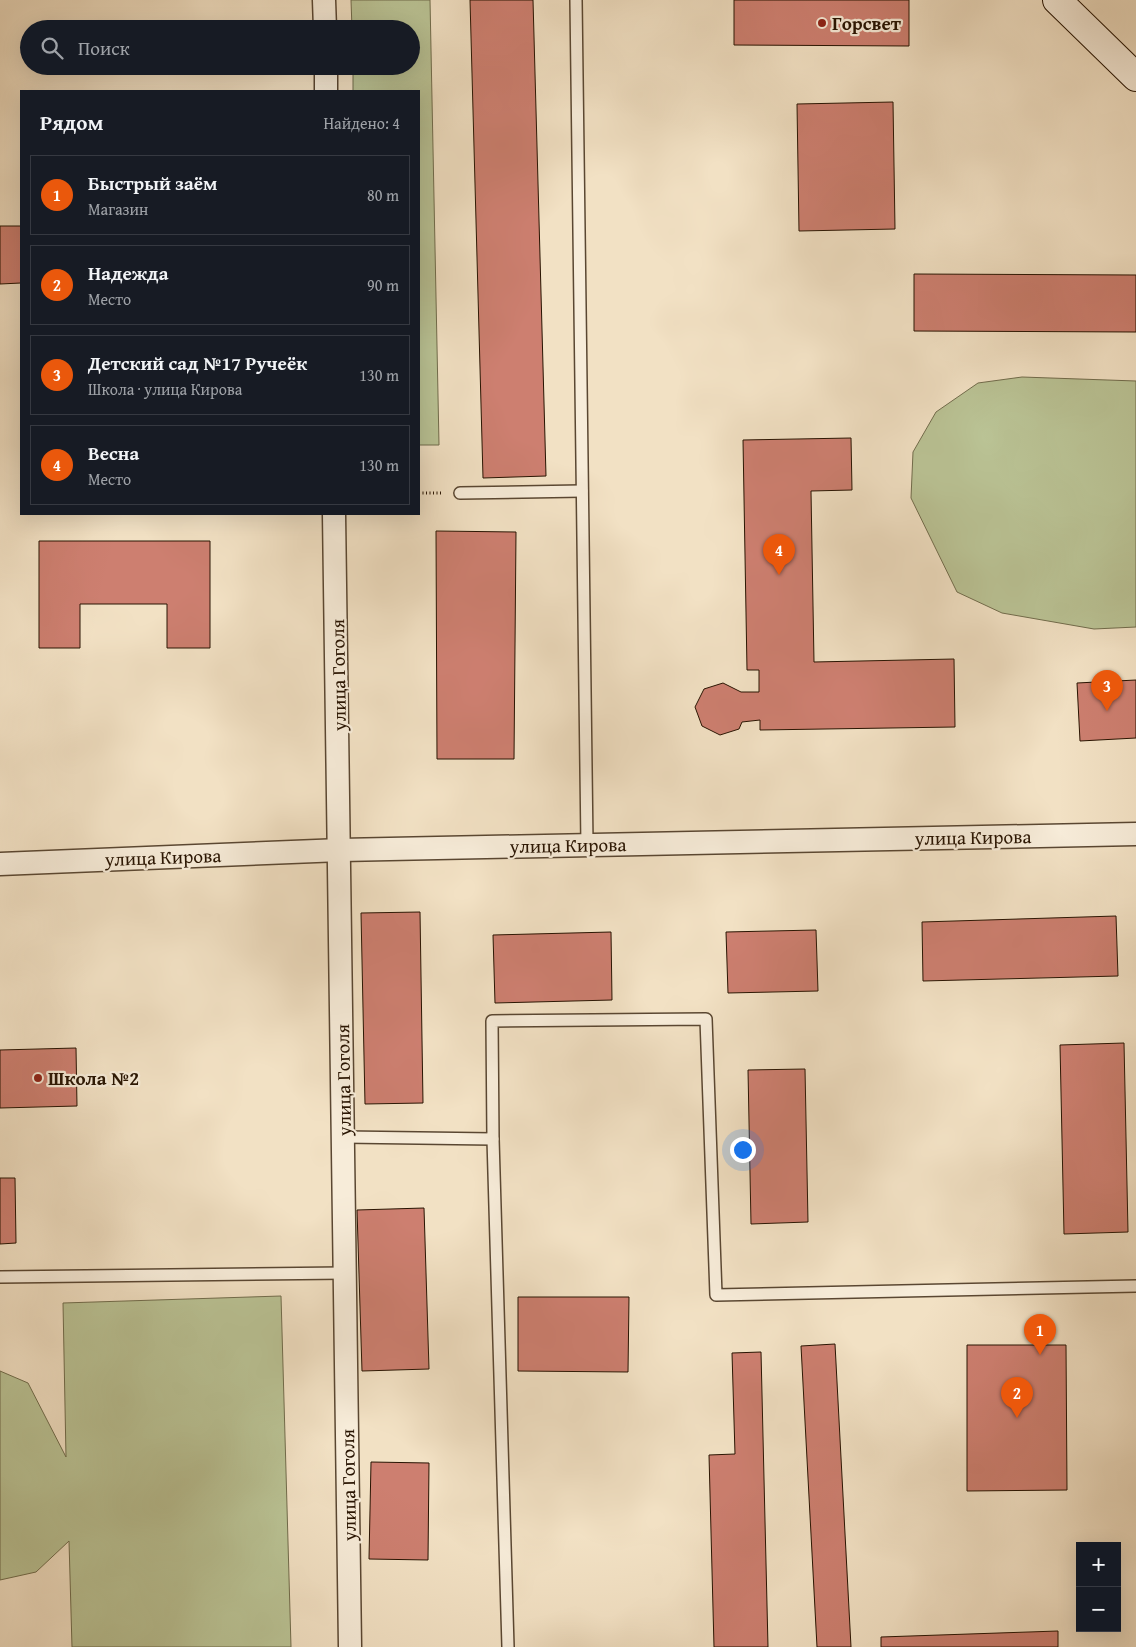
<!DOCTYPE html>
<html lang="ru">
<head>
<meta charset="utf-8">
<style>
  body { margin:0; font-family:"Gentium Book Plus",serif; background:#242831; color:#f1f3f6 }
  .controls { position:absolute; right:15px; bottom:15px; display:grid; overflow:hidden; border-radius:0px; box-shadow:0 5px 20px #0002 }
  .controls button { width:45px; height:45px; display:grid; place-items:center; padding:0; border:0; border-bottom:1px solid #363941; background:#171b24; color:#f1f3f6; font:25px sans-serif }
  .you { position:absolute; left:742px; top:1149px; width:18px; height:18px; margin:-12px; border:4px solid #fff; border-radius:50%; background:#1a73e8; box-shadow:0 0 0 8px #1a73e833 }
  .badge { display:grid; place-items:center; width:32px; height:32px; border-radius:50%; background:#ea580c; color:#fff; font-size:16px; font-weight:700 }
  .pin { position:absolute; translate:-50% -41px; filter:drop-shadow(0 1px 2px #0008) }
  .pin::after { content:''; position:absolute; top:26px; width:18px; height:15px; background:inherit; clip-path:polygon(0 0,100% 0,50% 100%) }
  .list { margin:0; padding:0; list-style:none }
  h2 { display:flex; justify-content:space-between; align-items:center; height:65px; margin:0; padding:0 20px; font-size:21px }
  h2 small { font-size:16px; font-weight:400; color:#9ea1a6 }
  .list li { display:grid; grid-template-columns:32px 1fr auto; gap:15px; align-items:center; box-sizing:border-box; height:80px; margin:0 10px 10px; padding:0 10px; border:1px solid #363941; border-radius:0px }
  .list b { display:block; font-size:19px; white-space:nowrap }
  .list p { margin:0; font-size:16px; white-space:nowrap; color:#9ea1a6 }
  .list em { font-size:16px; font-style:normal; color:#9ea1a6 }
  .icon { flex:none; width:28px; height:28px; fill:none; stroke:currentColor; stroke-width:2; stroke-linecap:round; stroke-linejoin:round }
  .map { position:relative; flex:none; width:1136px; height:1647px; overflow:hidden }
  .search { position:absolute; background:#171b24; box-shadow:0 5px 20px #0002; left:20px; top:20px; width:400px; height:55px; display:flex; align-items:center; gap:12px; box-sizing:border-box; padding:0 18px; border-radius:28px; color:#9ea1a6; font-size:19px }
  .panel { position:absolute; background:#171b24; box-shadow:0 5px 20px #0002; left:20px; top:90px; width:400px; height:425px; border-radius:0px }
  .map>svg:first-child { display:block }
  .green { fill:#bac395; stroke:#716c4c }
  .building { fill:#cd7f70; stroke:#281402 }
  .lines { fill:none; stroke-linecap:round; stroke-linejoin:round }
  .lane-casing { stroke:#5a4732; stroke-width:14 }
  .street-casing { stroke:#5a4732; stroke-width:25 }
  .secondary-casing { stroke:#281402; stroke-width:30 }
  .path { stroke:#281402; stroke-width:3; stroke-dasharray:1 2.5; stroke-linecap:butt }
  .lane { stroke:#f7ecd9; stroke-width:11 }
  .street { stroke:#f7ecd9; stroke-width:22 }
  .secondary { stroke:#f7ecd9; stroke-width:28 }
  .poi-dot { fill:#8f2418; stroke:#f7ecd9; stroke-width:2 }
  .labels { text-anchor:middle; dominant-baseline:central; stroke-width:4.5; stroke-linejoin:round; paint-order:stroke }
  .poi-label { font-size:19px; font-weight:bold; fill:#281402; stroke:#f7ecd9; text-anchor:start }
  .street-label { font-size:19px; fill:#281402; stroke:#f7ecd9 }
</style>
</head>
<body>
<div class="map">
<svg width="1136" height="1647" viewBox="0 0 1136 1647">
  <rect width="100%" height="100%" fill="#f2e1c4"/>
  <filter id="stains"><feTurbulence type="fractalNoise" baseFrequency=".004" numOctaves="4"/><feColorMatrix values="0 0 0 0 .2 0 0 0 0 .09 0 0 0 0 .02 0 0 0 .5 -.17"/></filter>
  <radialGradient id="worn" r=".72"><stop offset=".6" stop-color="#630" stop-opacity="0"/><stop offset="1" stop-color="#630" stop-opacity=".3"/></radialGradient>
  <g class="green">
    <polygon points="351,0 430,0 439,445 419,445 419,91 353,91 353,66 411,66 411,29 352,29"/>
    <polygon points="1022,377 1136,381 1136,627 1094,629 1002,613 957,592 911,498 913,452 936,412 978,383"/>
    <polygon points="281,1296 291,1647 72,1647 69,1541 36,1572 0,1580 0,1371 28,1383 66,1457 63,1303"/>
  </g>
  <g class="building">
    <polygon points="470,0 533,0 546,476 483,478"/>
    <polygon points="734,0 909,0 909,46 734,45"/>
    <polygon points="893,102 895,229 799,231 797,104"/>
    <polygon points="0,226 21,226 21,283 0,284"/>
    <polygon points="914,274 1136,275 1136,332 914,331"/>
    <polygon points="851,438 852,490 811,491 814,662 954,659 955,727 760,730 760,720 742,722 739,729 720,735 702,726 695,707 704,689 723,683 741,692 759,692 759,670 747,670 743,440"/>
    <polygon points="436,531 516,532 514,759 437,759"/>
    <polygon points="39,541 210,541 210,648 167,648 167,604 80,604 80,648 39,648"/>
    <polygon points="1136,680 1136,738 1080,741 1077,683"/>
    <polygon points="420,912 423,1103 365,1104 361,913"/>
    <polygon points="1116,916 1118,976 923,981 922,922"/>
    <polygon points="816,930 818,991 728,993 726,932"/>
    <polygon points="611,932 612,1000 495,1003 493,935"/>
    <polygon points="1124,1043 1128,1232 1064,1234 1060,1045"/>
    <polygon points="76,1048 77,1106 0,1108 0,1050"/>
    <polygon points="805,1069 808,1222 751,1224 748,1070"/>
    <polygon points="0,1178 15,1178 16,1243 0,1244"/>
    <polygon points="424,1208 429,1369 362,1371 357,1210"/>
    <polygon points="518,1297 629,1297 628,1372 518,1371"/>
    <polygon points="835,1344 851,1647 817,1647 801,1346"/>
    <polygon points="967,1345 1066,1345 1067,1490 967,1491"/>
    <polygon points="761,1352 768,1647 714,1647 709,1455 735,1454 732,1353"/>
    <polygon points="371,1462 429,1463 428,1560 369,1559"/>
    <polygon points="1058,1631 1058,1647 881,1647 881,1637"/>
  </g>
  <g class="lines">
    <g class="lane-casing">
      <g id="lane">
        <polyline points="576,0 587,845"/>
        <polyline points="460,493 582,491"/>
        <polyline points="344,1137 493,1139 492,1021 706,1019 716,1295 1136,1286"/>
        <polyline points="493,1139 508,1647"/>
        <polyline points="0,1277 345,1273"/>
      </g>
    </g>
    <g class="street-casing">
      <g id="street">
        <polyline points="324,0 325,29"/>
        <polyline points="326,66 326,91"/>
        <polyline points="334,514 350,1647"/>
        <polyline points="0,864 341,850 1136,834"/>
      </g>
    </g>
    <g class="secondary-casing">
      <polyline id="secondary" points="1057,0 1136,77"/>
    </g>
    <polyline class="path" points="419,493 442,493"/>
    <use href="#lane" class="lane"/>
    <use href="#street" class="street"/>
    <use href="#secondary" class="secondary"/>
  </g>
  <g class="poi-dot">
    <circle cx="822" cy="23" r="5"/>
    <circle cx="38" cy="1078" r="5"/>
  </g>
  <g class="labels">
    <g class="poi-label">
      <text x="832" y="23">Горсвет</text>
      <text x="48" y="1078">Школа №2</text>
    </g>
    <g class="street-label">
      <text transform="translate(338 675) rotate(-91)">улица Гоголя</text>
      <text transform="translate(973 837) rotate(-1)">улица Кирова</text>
      <text transform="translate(568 845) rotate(-1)">улица Кирова</text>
      <text transform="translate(163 857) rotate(-2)">улица Кирова</text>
      <text transform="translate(343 1080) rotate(-91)">улица Гоголя</text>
      <text transform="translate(348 1485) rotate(-91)">улица Гоголя</text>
    </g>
  </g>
  <rect width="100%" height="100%" filter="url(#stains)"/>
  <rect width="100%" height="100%" fill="url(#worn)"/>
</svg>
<div class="controls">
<button>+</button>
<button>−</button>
</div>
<div class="you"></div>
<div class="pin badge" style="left:1040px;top:1355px">1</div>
<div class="pin badge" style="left:1017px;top:1418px">2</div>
<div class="pin badge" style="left:1107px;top:711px">3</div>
<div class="pin badge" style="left:779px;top:575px">4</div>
<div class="search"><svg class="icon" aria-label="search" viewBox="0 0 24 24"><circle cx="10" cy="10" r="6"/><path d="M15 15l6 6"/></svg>Поиск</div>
<section class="panel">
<h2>Рядом<small>Найдено: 4</small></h2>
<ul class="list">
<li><span class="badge">1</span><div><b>Быстрый заём</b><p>Магазин</p></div><em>80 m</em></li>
<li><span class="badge">2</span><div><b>Надежда</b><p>Место</p></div><em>90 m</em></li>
<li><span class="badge">3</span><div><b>Детский сад №17 Ручеёк</b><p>Школа · улица Кирова</p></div><em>130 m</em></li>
<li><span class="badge">4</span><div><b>Весна</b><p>Место</p></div><em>130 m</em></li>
</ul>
</section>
</div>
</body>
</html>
